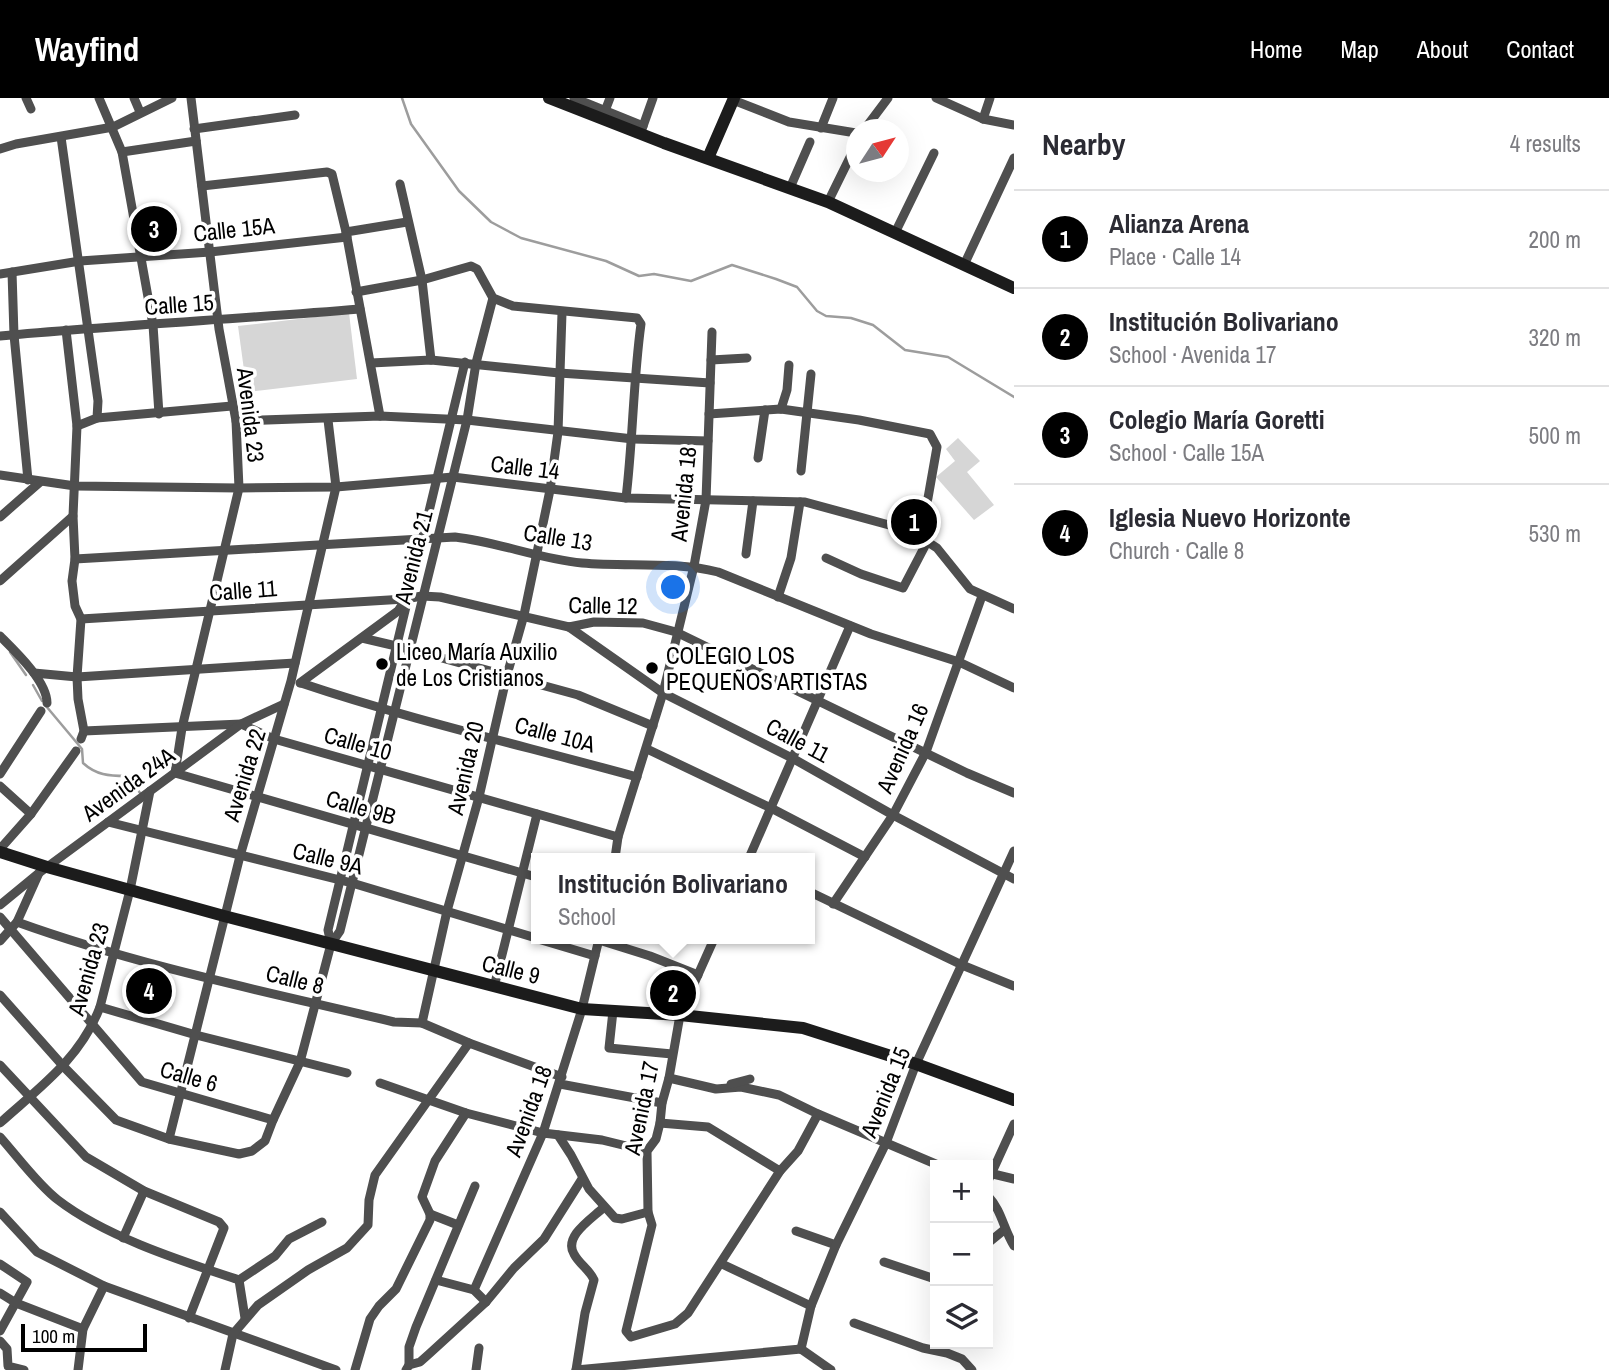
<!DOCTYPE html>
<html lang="en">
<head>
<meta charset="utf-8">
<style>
  body { margin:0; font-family:"Archivo Narrow",sans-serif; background:#f7f7f7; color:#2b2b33 }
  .controls { position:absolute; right:21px; bottom:21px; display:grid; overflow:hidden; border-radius:0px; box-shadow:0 7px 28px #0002 }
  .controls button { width:63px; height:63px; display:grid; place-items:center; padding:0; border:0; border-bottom:2px solid #e1e1e2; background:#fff; color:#2b2b33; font:35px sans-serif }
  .compass { position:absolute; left:846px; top:21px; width:63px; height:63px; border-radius:50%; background:#fff; box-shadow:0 7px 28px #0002; rotate:54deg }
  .scale { position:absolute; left:21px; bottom:18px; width:126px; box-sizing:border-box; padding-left:7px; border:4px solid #000; border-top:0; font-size:19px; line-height:24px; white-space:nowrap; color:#000; -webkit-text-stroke:5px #fff; paint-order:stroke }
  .you { position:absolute; left:674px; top:490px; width:24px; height:24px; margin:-18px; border:5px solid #fff; border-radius:50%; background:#1a73e8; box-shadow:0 0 0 10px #1a73e833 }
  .badge { display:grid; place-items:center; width:46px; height:46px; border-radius:50%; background:#000; color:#fff; font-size:23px; font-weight:700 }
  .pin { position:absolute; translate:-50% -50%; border:4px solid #fff; box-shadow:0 2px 7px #0006 }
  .popup { position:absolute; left:531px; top:755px; width:284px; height:91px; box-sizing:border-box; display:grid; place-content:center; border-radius:0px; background:#fff; filter:drop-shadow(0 2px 5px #0005); font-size:23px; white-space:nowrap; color:#7c7c81 }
  .popup b { font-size:26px; color:#2b2b33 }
  .popup::after { content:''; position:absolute; left:50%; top:100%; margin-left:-14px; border:14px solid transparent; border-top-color:#fff }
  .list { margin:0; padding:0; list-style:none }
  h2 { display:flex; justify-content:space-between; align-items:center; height:91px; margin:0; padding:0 28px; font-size:30px }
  h2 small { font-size:23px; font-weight:400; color:#7c7c81 }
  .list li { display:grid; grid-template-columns:46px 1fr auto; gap:21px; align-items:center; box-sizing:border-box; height:98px; padding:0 28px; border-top:2px solid #e1e1e2 }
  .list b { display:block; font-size:26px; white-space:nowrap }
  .list p { margin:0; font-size:23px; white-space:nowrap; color:#7c7c81 }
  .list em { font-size:23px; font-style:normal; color:#7c7c81 }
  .icon { flex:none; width:38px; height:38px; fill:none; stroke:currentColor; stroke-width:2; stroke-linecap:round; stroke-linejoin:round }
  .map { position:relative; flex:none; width:1014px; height:1272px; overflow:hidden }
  header { display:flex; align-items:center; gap:42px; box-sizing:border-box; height:98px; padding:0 35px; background:#000; color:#fff }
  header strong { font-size:33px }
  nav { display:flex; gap:38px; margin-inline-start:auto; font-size:24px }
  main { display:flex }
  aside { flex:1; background:#fff }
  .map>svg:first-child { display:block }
  .pitch { fill:#d6d6d6 }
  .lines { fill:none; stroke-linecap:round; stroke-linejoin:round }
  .stream { stroke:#9d9d9d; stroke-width:2.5 }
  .street { stroke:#4f4f4f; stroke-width:9 }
  .secondary { stroke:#1c1c1c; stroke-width:12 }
  .poi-dot { fill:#000; stroke:#fff; stroke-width:2.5 }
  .labels { text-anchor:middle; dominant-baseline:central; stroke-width:7; stroke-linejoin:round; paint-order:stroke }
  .street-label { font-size:23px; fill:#000; stroke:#fff }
  .poi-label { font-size:23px; fill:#000; stroke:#fff; text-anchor:start }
</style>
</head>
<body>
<header>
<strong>Wayfind</strong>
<nav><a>Home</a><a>Map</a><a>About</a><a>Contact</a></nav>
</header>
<main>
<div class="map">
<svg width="1014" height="1272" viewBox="0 0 1014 1272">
  <rect width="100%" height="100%" fill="#fff"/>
  <g class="pitch">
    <polygon points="349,215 357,281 247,294 238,228"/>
    <polygon points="958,340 980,363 967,374 994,407 974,422 936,379 955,363 946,351"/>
  </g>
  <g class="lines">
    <g class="stream">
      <polyline points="402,0 411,26 459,93 491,124 521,140 606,163 639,178 654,176 691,183 732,167 776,181 797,189 817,213 826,218 851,220 873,227 905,252 948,259 1014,299"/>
      <polyline points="10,554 26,577"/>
      <polyline points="33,587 42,603"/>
      <path d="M46 608 82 651 83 665C96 677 109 678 126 678L141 696"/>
    </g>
    <g class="street">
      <polyline points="26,0 31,11"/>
      <polyline points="99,0 122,54 153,227 159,316"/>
      <polyline points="134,0 140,14"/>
      <polyline points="191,0 219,231 236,323 239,390 182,630 175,675 536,779"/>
      <polyline points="574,0 643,28"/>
      <polyline points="936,0 983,21 1014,27"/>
      <polyline points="733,2 789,24 856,35"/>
      <polyline points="605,13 610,0"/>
      <polyline points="983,21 990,0"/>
      <polyline points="821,30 833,0"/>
      <polyline points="194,31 295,17"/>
      <polyline points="642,31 653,0"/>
      <polyline points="864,32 888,0"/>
      <polyline points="61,39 98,303 97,320 77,328"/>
      <polyline points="0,51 16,46 113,29 172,0"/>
      <polyline points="122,54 196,43"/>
      <polyline points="400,86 422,182 431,262"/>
      <polyline points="202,88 327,74 332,76 346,134 380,318"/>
      <polyline points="790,90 810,44"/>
      <polyline points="828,104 856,47"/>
      <polyline points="346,134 407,124"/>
      <polyline points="895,135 934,55"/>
      <polyline points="964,167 1014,60"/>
      <polyline points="12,174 14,237 28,382"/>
      <polyline points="0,176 80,163 210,154 347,139"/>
      <path d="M356 194 422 182 471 168 477 171 493 200 513 208 637 220 641 226C633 284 633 342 626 400"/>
      <polyline points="66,232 77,328 73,418 75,461 72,483 75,508 81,521 77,579 78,601 84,633 81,641"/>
      <path d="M0 238C120 227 240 221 360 211"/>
      <polyline points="711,262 747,260"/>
      <polyline points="371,265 431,262 559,275 710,285"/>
      <polyline points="781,311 787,292 789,267"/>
      <polyline points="709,316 781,311 859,322 930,336 937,349 928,400 917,437"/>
      <polyline points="97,320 232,308"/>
      <polyline points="236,323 380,318 467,322 633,341 708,343"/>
      <polyline points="758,360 765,312"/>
      <polyline points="801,373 811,276"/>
      <polyline points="0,377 75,388 239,390 336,389 453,379 626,400 805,404 911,433 937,450 970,491 1014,511"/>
      <polyline points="0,419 40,384"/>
      <polyline points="746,456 753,403"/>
      <polyline points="826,460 861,476 903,490 927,444"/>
      <path d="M75 461 455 439C498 444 539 461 582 465 628 469 673 463 718 474L871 536 959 564 1014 590"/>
      <polyline points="0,483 73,418"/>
      <polyline points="778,499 791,460 800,404"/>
      <polyline points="81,521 405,501 422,498 440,499 569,529 594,524 643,525 676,534 967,675 1014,695"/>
      <polyline points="569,529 663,595 792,660 893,717 1014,781"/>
      <path d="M0 538C15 553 47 583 47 605"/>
      <polyline points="362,540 409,551 578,597 653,628"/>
      <polyline points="34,575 77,579 295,565"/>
      <polyline points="300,585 398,513 404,504"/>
      <path d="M301 585C411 622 525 648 637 679"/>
      <polyline points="84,633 241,626 274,641 618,739"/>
      <polyline points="647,651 771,710 865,759"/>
      <polyline points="0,676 41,613"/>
      <polyline points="0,688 31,716"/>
      <polyline points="108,724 352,785 536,840"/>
      <polyline points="0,751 31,716 76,653"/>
      <polyline points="615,760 618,739 663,595 694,468 706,402 712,234"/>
      <polyline points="749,760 850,528"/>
      <polyline points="810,794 962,867 1014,888"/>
      <polyline points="833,806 893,717 926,654 982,498"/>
      <polyline points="0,807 39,775 241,626 284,606"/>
      <polyline points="0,819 142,984 273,1022"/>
      <path d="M17 824C139 868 268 894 394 924L422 925 469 945 562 979"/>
      <polyline points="538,841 595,858"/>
      <polyline points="714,841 680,917 669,980 662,1005 660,1025 656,1041 647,1053 648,1114 652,1127 626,1233 631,1239 675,1226 688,1215 780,1073 798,1053 818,1016"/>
      <polyline points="599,842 650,858 698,877"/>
      <polyline points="0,843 17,824 39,775"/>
      <polyline points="331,846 328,832 465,264"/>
      <polyline points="494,889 537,716"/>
      <polyline points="0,897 64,969 116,1022 169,1041 239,1056 252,1053 265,1043 273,1022 300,964 331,846 340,833 467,322 476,265 493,200"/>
      <polyline points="100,909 196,937 347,975"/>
      <polyline points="613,913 609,950 672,956"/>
      <polyline points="422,925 447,813 479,699 507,577 524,517 550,392 558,334 562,215"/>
      <polyline points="0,967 86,1059 144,1093 219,1124 224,1130 189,1220"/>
      <polyline points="669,980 716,991 741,989 779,997 818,1016 938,1067"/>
      <polyline points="380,985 466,1015 543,1035 602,1042 647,1053"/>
      <polyline points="560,986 662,1005"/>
      <polyline points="731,986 750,981"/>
      <path d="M0 1025C40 989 80 961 100 909L130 792 150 693"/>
      <polyline points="660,1025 708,1029 780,1073"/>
      <polyline points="558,1037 571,1057 589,1091 615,1120 622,1121 648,1114"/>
      <path d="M0 1039C17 1058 39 1088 58 1102 106 1139 182 1163 239 1182"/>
      <polyline points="169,1041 240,758 291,583 336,389 328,322"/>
      <polyline points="989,1075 1014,1081"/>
      <polyline points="988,1083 1014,1026"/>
      <path d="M988 1098C1002 1113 1003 1130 1014 1148"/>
      <polyline points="0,1114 37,1154 104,1188 336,1272"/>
      <polyline points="430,1116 458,1127"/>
      <polyline points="796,1133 836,1147"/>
      <polyline points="123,1140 144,1093"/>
      <polyline points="988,1145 1004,1132"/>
      <polyline points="884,1164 935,1181"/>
      <polyline points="0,1166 27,1184 0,1233"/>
      <polyline points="722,1166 811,1208"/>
      <polyline points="239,1182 275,1158 289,1141 322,1124"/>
      <polyline points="239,1182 245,1220"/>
      <polyline points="436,1182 474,1192 486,1204"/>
      <polyline points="474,1192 543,1035 582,911 599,841"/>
      <polyline points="0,1195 16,1205 83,1231"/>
      <polyline points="854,1225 923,1250 947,1255 962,1261 972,1272"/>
      <polyline points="0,1243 7,1251 8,1268 24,1272"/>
      <polyline points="801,1251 811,1208 836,1147 886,1045 916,966 1014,753"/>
      <polyline points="801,1251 831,1272"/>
      <polyline points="409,1267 420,1264 429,1256 486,1204 514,1170 544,1141 582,1081"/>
      <polyline points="78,1272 83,1231 104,1188"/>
      <polyline points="225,1272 233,1236 258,1207 308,1172 347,1150 368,1127 369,1102 375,1077 469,945"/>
      <polyline points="355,1272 370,1221 379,1208 396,1191 430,1122 430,1116 422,1099 435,1063 466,1015"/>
      <polyline points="406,1272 409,1267 409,1249 416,1229 475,1088"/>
      <polyline points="476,1272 479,1250"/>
      <polyline points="576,1272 801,1251"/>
      <path d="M576 1272 585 1215 594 1182C590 1172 579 1166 574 1156 563 1138 593 1120 604 1109"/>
    </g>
    <g class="secondary">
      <polyline points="549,0 664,45 828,104 1014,190"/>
      <polyline points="708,60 734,0"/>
      <polyline points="0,754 47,769 224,818 582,911 680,917 803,930 916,966 1014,1002"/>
    </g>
  </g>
  <g class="poi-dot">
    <circle cx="382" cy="566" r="7"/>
    <circle cx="652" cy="570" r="7"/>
  </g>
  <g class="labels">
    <g class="street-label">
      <text transform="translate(234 131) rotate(-6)">Calle 15A</text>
      <text transform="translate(179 206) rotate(-4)">Calle 15</text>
      <text transform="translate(251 317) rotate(83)">Avenida 23</text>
      <text transform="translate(525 369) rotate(7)">Calle 14</text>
      <text transform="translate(683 396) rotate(-84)">Avenida 18</text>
      <text transform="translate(558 439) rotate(9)">Calle 13</text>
      <text transform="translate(413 459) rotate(-76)">Avenida 21</text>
      <text transform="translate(243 492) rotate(-4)">Calle 11</text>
      <text transform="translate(603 507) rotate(1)">Calle 12</text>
      <text transform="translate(555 636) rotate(15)">Calle 10A</text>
      <text transform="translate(798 642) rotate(28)">Calle 11</text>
      <text transform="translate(358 645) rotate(16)">Calle 10</text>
      <text transform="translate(902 650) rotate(-66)">Avenida 16</text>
      <text transform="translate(465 670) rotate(-77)">Avenida 20</text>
      <text transform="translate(244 677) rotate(-73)">Avenida 22</text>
      <text transform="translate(128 686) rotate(-36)">Avenida 24A</text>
      <text transform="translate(361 709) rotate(16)">Calle 9B</text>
      <text transform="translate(328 760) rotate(14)">Calle 9A</text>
      <text transform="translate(88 871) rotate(-74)">Avenida 23</text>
      <text transform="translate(511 871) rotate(14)">Calle 9</text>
      <text transform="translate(295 881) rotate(14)">Calle 8</text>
      <text transform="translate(189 978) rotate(16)">Calle 6</text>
      <text transform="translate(885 994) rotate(-68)">Avenida 15</text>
      <text transform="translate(641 1010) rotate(-78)">Avenida 17</text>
      <text transform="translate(528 1013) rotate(-70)">Avenida 18</text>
    </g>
    <g class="poi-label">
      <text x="396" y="553">Liceo María Auxilio<tspan x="396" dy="26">de Los Cristianos</tspan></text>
      <text x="666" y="557">COLEGIO LOS<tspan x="666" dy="26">PEQUEÑOS ARTISTAS</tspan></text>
    </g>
  </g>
</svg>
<div class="controls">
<button>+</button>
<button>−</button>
<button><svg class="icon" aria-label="layers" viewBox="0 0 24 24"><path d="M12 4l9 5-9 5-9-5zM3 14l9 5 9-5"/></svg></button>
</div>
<svg class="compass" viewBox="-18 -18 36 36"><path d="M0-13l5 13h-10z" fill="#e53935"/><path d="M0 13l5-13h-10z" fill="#7c7c81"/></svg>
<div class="scale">100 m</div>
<div class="you"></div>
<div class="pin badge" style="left:914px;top:424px">1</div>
<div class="pin badge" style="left:673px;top:895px">2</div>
<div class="popup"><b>Institución Bolivariano</b>School</div>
<div class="pin badge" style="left:154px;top:131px">3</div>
<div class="pin badge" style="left:149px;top:893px">4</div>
</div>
<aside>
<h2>Nearby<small>4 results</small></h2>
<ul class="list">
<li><span class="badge">1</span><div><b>Alianza Arena</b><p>Place · Calle 14</p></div><em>200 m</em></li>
<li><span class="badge">2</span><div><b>Institución Bolivariano</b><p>School · Avenida 17</p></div><em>320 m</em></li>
<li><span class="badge">3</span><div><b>Colegio María Goretti</b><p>School · Calle 15A</p></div><em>500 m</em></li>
<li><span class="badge">4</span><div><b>Iglesia Nuevo Horizonte</b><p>Church · Calle 8</p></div><em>530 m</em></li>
</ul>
</aside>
</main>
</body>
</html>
